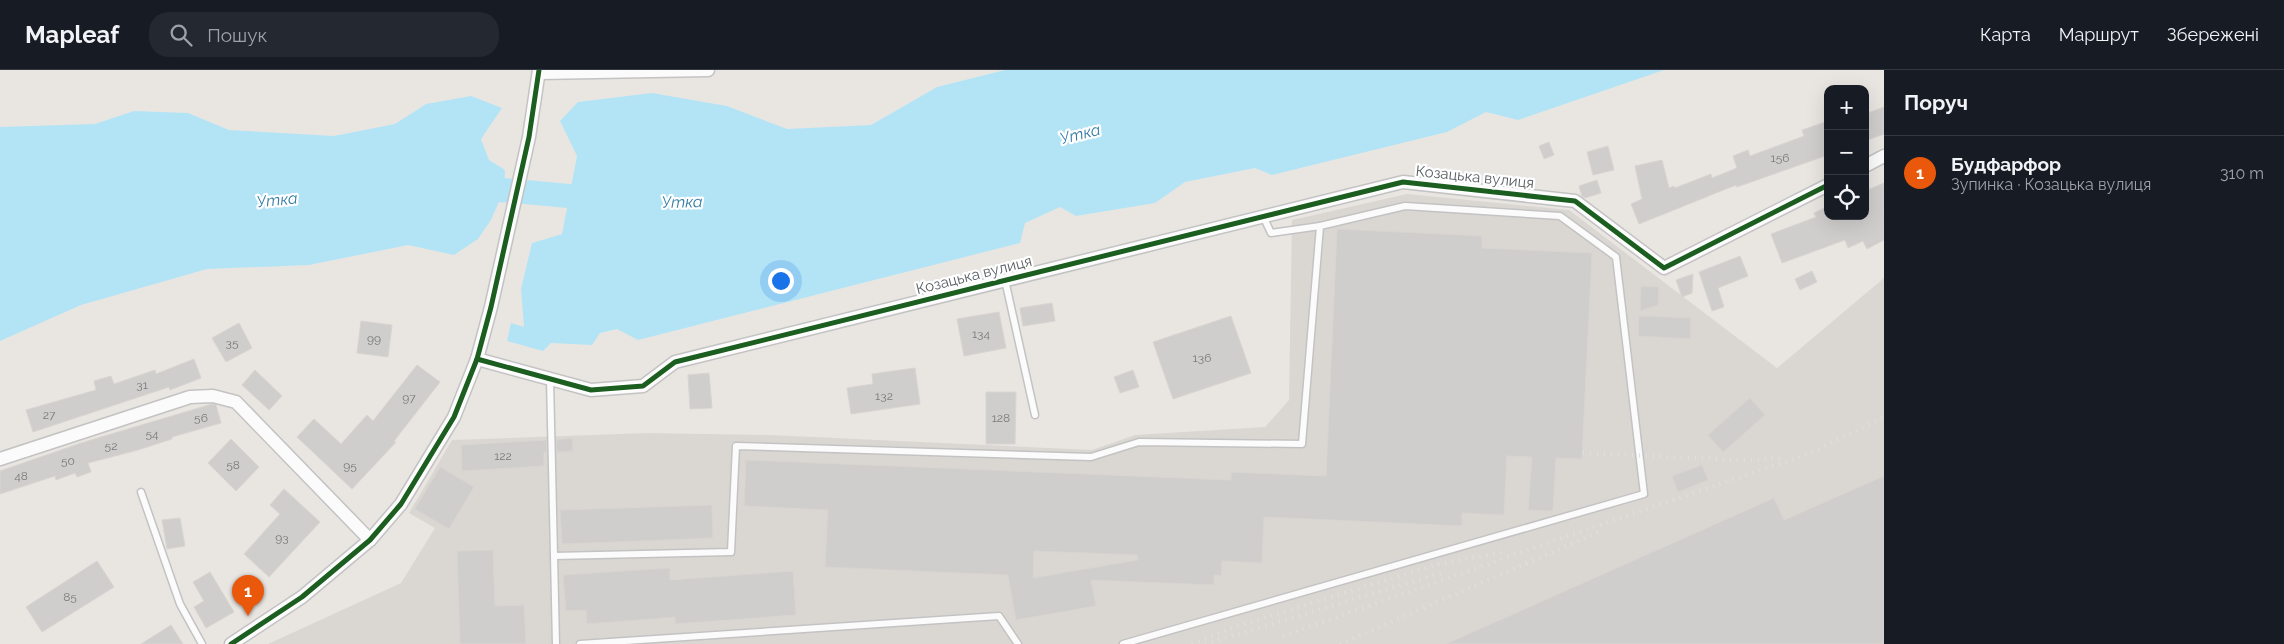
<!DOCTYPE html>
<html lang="uk">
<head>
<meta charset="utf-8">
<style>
  body { margin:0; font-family:Raleway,sans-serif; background:#242831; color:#f1f3f6 }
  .controls { position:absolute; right:15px; top:15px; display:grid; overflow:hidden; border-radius:10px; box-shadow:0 5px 20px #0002 }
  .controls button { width:45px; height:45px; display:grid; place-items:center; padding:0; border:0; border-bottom:1px solid #363941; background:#171b24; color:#f1f3f6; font:25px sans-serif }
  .you { position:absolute; left:780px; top:210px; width:18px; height:18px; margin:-12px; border:4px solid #fff; border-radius:50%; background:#1a73e8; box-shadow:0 0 0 8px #1a73e833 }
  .badge { display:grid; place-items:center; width:32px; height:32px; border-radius:50%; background:#ea580c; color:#fff; font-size:16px; font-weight:700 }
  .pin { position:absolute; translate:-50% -41px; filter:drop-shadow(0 1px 2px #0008) }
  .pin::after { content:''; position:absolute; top:26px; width:18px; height:15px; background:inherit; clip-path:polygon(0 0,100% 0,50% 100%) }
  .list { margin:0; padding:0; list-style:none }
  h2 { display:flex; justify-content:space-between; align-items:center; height:65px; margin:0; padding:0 20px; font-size:21px }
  h2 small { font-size:16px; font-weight:400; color:#9ea1a6 }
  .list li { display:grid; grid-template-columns:32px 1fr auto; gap:15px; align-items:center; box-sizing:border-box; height:75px; padding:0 20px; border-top:1px solid #363941 }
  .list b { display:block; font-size:19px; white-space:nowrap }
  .list p { margin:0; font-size:16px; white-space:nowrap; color:#9ea1a6 }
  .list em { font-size:16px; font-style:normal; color:#9ea1a6 }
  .icon { flex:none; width:28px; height:28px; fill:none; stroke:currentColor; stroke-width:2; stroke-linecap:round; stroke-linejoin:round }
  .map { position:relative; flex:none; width:1884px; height:574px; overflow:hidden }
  header { display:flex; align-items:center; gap:30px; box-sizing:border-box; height:70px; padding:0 25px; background:#171b24; border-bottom:1px solid #363941 }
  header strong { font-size:24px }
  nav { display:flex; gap:28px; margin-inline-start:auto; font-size:18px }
  .search { width:350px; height:45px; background:#242831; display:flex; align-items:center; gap:12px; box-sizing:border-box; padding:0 18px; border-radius:20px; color:#9ea1a6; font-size:19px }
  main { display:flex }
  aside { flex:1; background:#171b24 }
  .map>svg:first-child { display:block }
  .industrial { fill:#dad7d3 }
  .water { fill:#b3e4f6 }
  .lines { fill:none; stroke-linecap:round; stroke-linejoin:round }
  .river { stroke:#b3e4f6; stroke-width:24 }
  .building { fill:#d0cecc; stroke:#d8d5d1; fill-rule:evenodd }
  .lane-casing { stroke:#c4c3c3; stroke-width:9 }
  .street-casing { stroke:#c4c3c3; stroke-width:15 }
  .lane { stroke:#fcfbfb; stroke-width:6 }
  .street { stroke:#fcfbfb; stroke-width:12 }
  .rail { stroke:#e0e0e0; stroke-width:4; stroke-dasharray:1 6; stroke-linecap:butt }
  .cycleway-casing { stroke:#fff; stroke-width:8 }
  .cycleway { stroke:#1b5e20; stroke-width:5 }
  .labels { text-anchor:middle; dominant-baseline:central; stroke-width:4.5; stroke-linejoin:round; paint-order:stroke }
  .number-label { font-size:12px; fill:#777a7d }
  .street-label { font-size:15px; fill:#585d61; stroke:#fff }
  .water-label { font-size:16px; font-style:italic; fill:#327aa3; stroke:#fff }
</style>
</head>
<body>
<header>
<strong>Mapleaf</strong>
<div class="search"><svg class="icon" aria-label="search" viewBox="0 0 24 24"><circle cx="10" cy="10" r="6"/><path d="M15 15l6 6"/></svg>Пошук</div>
<nav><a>Карта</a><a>Маршрут</a><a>Збережені</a></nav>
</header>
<main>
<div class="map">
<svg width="1884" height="574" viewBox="0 0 1884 574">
  <rect width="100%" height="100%" fill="#e9e6e2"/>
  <polygon class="industrial" points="1407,124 1569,140 1777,298 1884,208 1884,574 268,574 401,513 435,458 409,443 452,370 648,363 770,365 1092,380 1135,365 1265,357 1289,330 1292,150"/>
  <g class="water">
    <polygon points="1005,0 1664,0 1518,50 1486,42 1447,62 1272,105 1255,98 1185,112 1155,133 1076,146 1060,137 1025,153 1020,173 638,270 617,259 600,263 592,275 551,273 543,281 507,271 511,253 524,257 521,219 532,173 562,164 577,86 560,51 578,32 652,23 727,36 787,59 871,55 937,17"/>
    <polygon points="471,26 502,38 481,69 489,90 505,100 504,120 491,150 478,169 454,185 408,175 309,195 207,199 81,235 0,271 0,57 95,54 134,41 188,43 229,60 334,66 395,54 426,34"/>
  </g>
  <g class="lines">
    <polyline class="river" points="473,121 504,120 601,129"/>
  </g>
  <g class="building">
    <polygon points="1884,37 1884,64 1865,71 1865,44"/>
    <polygon points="1828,51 1828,85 1737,117 1736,115 1639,154 1631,134 1642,129 1635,96 1662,90 1669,118 1674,116 1675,118 1711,104 1712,108 1737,98 1733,86 1748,80 1750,86 1804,66 1802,60"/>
    <polygon points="1549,72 1554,85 1544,89 1539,76"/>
    <polygon points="1608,76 1614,100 1593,105 1587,82"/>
    <polygon points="1597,110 1601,123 1585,128 1582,126 1579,116"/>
    <polygon points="1884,113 1884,170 1867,179 1863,171 1848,178 1845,170 1782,193 1771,164 1816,147 1814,143 1828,136 1828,146 1865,146 1865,121"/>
    <path d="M1337 159 1482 166V178L1592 183 1582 389 1556 388 1553 441 1528 440 1532 387 1507 386 1504 445 1462 443V456L1264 447 1262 493 1222 491 1221 506 1214 505V515L1091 510 1096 536 1016 550 1008 505 825 497 828 440 744 436 746 390 1231 410V402L1326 406ZM1034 481 1137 485 1138 490 1033 508Z"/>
    <polygon points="1740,186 1748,206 1718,218 1724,237 1712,241 1699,202"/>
    <polygon points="1812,201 1817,212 1800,220 1795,209"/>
    <polygon points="1693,204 1692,223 1682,227 1676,210"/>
    <polygon points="1641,216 1659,217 1658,235 1640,241"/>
    <polygon points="1052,233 1055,251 1023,256 1020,238"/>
    <polygon points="999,242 1006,278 964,286 957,249"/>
    <polygon points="1231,246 1251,303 1173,329 1153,272"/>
    <polygon points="1639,246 1691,248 1690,269 1638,266"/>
    <polygon points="361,251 392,255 388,287 357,283"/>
    <polygon points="239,253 252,278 226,292 212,268"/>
    <polygon points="194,289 201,308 170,320 169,317 33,362 26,340 96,320 94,311 111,306 114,314 155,300 156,304"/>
    <polygon points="417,295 440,312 394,371 396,372 352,419 297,367 314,349 341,374 367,345 373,351"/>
    <polygon points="915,298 920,334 851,344 847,318 873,314 872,304"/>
    <polygon points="255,300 282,326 269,340 242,315"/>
    <polygon points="1133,300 1139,317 1120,323 1114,307"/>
    <polygon points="709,303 712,338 690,339 688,305"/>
    <polygon points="986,322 1016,322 1015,374 986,374"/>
    <polygon points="1750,328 1765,345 1723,382 1708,365"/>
    <polygon points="212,334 216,335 221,353 172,367 172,369 138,380 88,393 91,402 77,407 75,403 56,410 55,406 0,424 0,401 81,373"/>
    <polygon points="572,368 573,381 557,382 556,370"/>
    <polygon points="231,369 259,397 236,421 208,393"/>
    <polygon points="546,370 547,382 544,382 544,396 462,401 461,375"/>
    <polygon points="1702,395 1708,410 1678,422 1672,406"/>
    <polygon points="440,397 474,417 449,459 415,439"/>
    <polygon points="1884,406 1884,574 1446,574 1774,428 1784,450"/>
    <polygon points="284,419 320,452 269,507 244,484 280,444 270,435"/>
    <polygon points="712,435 713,468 562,474 560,440"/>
    <polygon points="180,448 185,476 167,479 162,450"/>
    <polygon points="493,480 495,536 524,535 526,574 460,574 457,481"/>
    <polygon points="97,491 114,517 42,562 26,537"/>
    <polygon points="670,498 670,510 793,501 796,545 675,554 675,547 587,554 586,540 566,541 563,505"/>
    <polygon points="210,502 234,542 206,558 194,537 204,531 193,512"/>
    <polygon points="171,555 183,574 141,574"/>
  </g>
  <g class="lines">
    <g class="lane-casing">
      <g id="lane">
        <polyline points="1005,210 1035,345"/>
        <polyline points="550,309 556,574"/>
        <polyline points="141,422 180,534 202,574"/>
        <polyline points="554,486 731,482 736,376 1091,387 1139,372 1302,374 1320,156"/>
        <polyline points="580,574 999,546 1018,574"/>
        <polyline points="1123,574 1644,424 1616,187 1560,146 1405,136 1320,156 1271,163 1263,146"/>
      </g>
    </g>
    <g class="street-casing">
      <g id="street">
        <polyline points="539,3 708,0"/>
        <polyline points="1865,96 1884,86"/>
        <polyline points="477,289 591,320 643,316 675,292 1403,112 1575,131 1664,198 1828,115"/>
        <polyline points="0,389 190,327 213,326 236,332 370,470"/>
        <polyline points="231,574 302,527 370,470 401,434 454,347 477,289 491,237 529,67 539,0"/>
      </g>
    </g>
    <use href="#lane" class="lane"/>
    <use href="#street" class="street"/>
    <g class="rail">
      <polyline points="1583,383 1741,390 1783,388"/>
      <polyline points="1283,566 1582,461 1808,384 1884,347"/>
      <polyline points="1192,574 1237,556 1439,494 1505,482"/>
      <polyline points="1205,574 1444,502"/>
      <polyline points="1340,574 1601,461"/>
    </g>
    <g class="cycleway-casing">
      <g id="cycleway">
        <polyline points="477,289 591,320 643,316 675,292 1403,112 1575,131 1664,198 1828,115"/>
        <polyline points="231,574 302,527 370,470 401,434 454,347 477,289 491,237 529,67 539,0"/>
      </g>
    </g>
    <use href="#cycleway" class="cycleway"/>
  </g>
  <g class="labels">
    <g class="number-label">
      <text x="1780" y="88">156</text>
      <text x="981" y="264">134</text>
      <text x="374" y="269">99</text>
      <text x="232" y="273">35</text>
      <text x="1202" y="288">136</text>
      <text x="142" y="315">31</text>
      <text x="884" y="326">132</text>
      <text x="409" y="328">97</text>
      <text x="49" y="345">27</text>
      <text x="201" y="348">56</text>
      <text x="1001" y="348">128</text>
      <text x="152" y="364">54</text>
      <text x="111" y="376">52</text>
      <text x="503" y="386">122</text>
      <text x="68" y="391">50</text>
      <text x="233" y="395">58</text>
      <text x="350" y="396">95</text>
      <text x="21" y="406">48</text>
      <text x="282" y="468">93</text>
      <text x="70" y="527">85</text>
    </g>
    <g class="street-label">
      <text transform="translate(1475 107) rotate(6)">Козацька вулиця</text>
      <text transform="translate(974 205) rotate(-14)">Козацька вулиця</text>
    </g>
    <g class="water-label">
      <text transform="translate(1080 64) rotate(-14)">Утка</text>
      <text transform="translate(277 130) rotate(-6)">Утка</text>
      <text transform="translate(682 132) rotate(-1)">Утка</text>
    </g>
  </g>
</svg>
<div class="controls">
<button>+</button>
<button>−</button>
<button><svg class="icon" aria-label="locate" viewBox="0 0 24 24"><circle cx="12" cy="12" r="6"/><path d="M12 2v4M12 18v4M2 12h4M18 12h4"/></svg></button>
</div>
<div class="you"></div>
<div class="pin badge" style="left:248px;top:546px">1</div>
</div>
<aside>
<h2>Поруч<small></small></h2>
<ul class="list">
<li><span class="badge">1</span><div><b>Будфарфор</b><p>Зупинка · Козацька вулиця</p></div><em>310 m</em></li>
</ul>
</aside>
</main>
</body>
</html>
